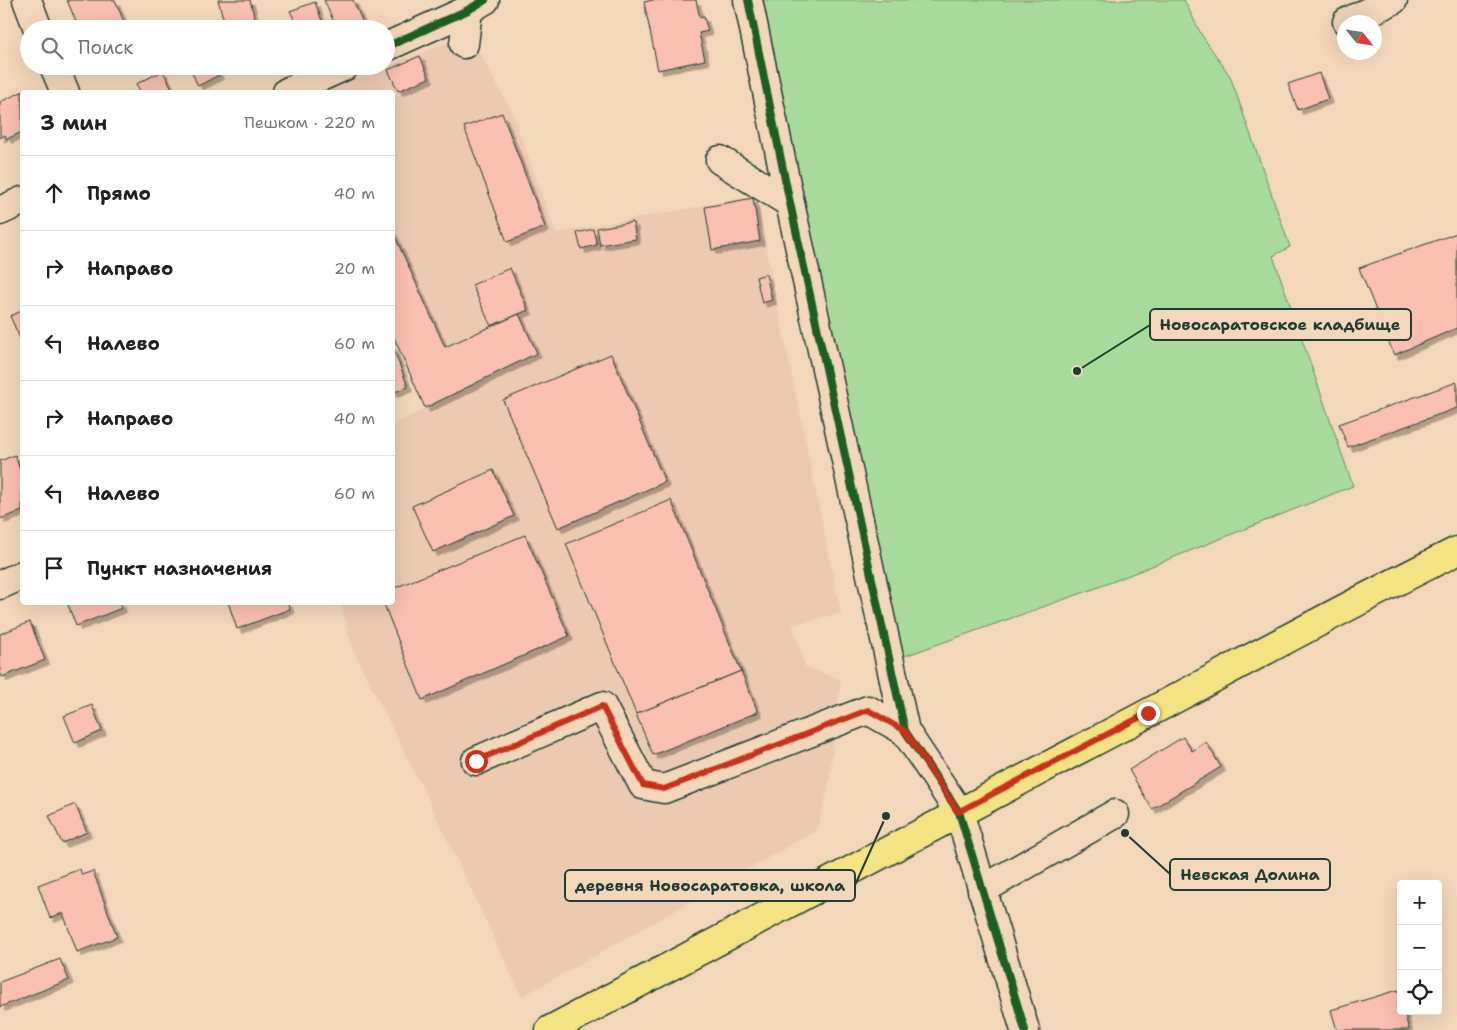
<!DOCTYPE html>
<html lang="ru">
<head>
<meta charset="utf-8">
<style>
  body { margin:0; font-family:"Shantell Sans",sans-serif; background:#f6f6f6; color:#202124 }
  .controls { position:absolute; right:15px; bottom:15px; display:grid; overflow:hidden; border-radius:5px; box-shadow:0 5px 20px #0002 }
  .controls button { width:45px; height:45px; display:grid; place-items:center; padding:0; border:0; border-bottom:1px solid #e0e0e0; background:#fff; color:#202124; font:25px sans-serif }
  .compass { position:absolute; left:1337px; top:15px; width:45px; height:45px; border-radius:50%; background:#fff; box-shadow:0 5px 20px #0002; rotate:120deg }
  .stop { position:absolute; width:15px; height:15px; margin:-11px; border:4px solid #c8321e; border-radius:50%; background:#fff }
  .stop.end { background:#c8321e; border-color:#fff; box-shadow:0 1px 5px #0008 }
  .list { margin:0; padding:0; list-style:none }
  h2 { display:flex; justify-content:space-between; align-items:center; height:65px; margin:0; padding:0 20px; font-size:21px }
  h2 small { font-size:16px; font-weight:400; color:#757577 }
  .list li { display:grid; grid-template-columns:32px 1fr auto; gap:15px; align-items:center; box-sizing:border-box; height:75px; padding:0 20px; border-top:1px solid #e0e0e0 }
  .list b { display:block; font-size:19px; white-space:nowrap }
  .list em { font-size:16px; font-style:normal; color:#757577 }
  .icon { flex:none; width:28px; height:28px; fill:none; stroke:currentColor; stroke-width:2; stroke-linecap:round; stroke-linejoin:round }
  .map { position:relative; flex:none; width:1457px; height:1030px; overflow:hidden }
  .search { position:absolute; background:#fff; box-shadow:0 5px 20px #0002; left:20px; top:20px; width:375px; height:55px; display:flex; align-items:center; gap:12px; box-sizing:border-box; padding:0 18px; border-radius:28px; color:#757577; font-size:19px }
  .panel { position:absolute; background:#fff; box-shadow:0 5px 20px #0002; left:20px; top:90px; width:375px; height:515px; border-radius:5px }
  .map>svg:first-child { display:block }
  .built { fill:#eccab2 }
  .green { fill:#a8da9c; stroke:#648c68 }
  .building { fill:#f9bfb0; stroke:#1f3d34; filter:url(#shadow) }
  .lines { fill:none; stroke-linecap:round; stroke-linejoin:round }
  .minor-casing { stroke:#1f3d34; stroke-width:31 }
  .major-casing { stroke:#1f3d34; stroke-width:31 }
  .minor { stroke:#f3d7ba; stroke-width:28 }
  .major { stroke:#f4e382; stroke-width:28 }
  .cycleway-casing { stroke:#f3d7ba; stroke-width:11 }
  .cycleway { stroke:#1b5e20; stroke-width:8 }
  .route { stroke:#c8321e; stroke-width:6 }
  .leader { fill:none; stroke:#1f3d34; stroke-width:2 }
  .callout-dot { fill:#1f3d34; stroke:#f3d7ba; stroke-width:2 }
  .callout { fill:#f3d7ba; stroke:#1f3d34; stroke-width:2 }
  .callout-label { font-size:16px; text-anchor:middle; font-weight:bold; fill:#1f3d34 }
</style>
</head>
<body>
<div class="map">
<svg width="1457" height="1030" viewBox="0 0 1457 1030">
  <defs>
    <filter id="shadow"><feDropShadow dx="4.5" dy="4.5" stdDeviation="0" flood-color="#0004"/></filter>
  </defs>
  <rect width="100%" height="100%" fill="#f3d7ba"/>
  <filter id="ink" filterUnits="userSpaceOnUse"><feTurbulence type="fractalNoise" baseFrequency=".02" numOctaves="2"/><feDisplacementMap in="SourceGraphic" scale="10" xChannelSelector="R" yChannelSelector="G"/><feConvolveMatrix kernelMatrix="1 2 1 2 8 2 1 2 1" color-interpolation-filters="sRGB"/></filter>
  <g filter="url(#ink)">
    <polygon class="built" points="451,41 477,48 511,110 556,233 755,196 841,613 793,625 805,666 841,680 828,790 817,830 522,997 427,797 353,650 341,603 392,602 393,425 425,408 393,333 392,92 323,92"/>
    <polygon class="green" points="761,0 1184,0 1201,34 1230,76 1290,247 1273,256 1353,486 1099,587 902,657"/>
    <g class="building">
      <polygon points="67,0 115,0 127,29 79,29"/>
      <polygon points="218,0 250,0 255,20 226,28"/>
      <polygon points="324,0 353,0 364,25 354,29 337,29"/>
      <polygon points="653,0 696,0 700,18 704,17 708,31 699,33 705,60 658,70 644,2"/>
      <polygon points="315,2 325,29 299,29 290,11"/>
      <polygon points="420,56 429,78 398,91 388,70"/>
      <polygon points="189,66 215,66 219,75 198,86"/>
      <polygon points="163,71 174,92 141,92 136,84"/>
      <polygon points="1319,73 1328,99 1298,110 1288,84"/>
      <polygon points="30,88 32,92 22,92 22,132 7,139 5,135 0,138 0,102"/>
      <polygon points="502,113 545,227 507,242 464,127"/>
      <polygon points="753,198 760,241 712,250 705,207"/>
      <polygon points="633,222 636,239 600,245 597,228"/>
      <polygon points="593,229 597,245 581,249 577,233"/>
      <polygon points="392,230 445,347 519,314 537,353 425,408 392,333"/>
      <polygon points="1457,233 1457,328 1394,355 1359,268"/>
      <polygon points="510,268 528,310 491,326 472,285"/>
      <polygon points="766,274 772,300 762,303 756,277"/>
      <polygon points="22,311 22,343 10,316"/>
      <polygon points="392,345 408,387 392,393"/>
      <polygon points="611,354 665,482 558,528 503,400"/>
      <polygon points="1457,382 1457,408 1348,447 1339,424"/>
      <polygon points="15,455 22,476 22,511 0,519 0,461"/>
      <polygon points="493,470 514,516 433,552 412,506"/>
      <polygon points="671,500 741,671 636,714 566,544"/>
      <polygon points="525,535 569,636 422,700 383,602 392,602 392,589"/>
      <polygon points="67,602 120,602 122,608 76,626"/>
      <polygon points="228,602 287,602 290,609 237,629"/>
      <polygon points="30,622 45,660 2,677 0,671 0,634"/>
      <polygon points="741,671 758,712 653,755 636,714"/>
      <polygon points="92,705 102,731 75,743 64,716"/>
      <polygon points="1183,737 1192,751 1206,742 1221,767 1152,809 1129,770"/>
      <polygon points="75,804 87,832 62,843 49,816"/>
      <polygon points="80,869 82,875 93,871 117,937 77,952 63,913 50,918 38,885"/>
      <polygon points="60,959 69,980 0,1007 0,982"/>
      <polygon points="1398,990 1401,1000 1401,1011 1404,1011 1409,1030 1337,1030 1331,1010"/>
    </g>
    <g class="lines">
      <g class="minor-casing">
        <g id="minor">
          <polyline points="27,0 38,29"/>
          <polyline points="748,0 790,203 905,731 959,812 1025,1030"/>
          <polyline points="1347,22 1393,0"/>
          <polyline points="464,44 468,10"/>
          <polyline points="386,47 468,10 485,0"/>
          <polyline points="54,66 65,92"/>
          <polyline points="287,92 345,66"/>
          <polyline points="720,160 790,203"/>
          <polyline points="0,211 22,201"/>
          <polyline points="0,585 22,575"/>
          <polyline points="476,761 602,706 643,785 664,789 868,710 905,731"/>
          <polyline points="982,890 1115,814"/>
        </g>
      </g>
      <g class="major-casing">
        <path id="major" d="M550 1030C726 936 902 842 1078 750 1205 684 1329 614 1457 551"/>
      </g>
      <use href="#minor" class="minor"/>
      <use href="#major" class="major"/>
      <g class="cycleway-casing">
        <g id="cycleway">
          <polyline points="748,0 790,203 905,731 959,812 1025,1030"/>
          <polyline points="386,47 468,10 485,0"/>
        </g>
      </g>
      <use href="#cycleway" class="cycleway"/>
    </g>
  </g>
  <g class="lines" filter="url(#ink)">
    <polyline class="route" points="476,761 602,706 643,785 664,789 868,710 905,731 958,812 1148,713"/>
  </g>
  <path class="leader" d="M1077 371L1150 325M1125 833L1170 874M886 816L855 885"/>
  <g class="callout-dot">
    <circle cx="1077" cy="371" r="5"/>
    <circle cx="1125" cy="833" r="5"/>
    <circle cx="886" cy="816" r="5"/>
  </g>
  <g class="callout">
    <rect x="1150" y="309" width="261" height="31" rx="5"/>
    <rect x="1170" y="859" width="160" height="31" rx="5"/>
    <rect x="565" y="870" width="290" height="31" rx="5"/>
  </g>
  <g class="callout-label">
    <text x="1280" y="330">Новосаратовское кладбище</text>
    <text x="1250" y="880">Невская Долина</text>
    <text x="710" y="891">деревня Новосаратовка, школа</text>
  </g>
</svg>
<div class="controls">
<button>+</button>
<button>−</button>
<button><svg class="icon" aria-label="locate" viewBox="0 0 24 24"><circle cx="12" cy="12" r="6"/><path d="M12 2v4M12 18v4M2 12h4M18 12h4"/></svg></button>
</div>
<svg class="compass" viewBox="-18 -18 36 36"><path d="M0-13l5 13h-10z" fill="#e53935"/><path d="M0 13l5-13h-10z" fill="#757577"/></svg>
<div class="stop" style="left:476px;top:761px"></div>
<div class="stop end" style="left:1148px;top:713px"></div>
<div class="search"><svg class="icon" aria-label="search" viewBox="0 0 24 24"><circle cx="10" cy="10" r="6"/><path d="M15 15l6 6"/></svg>Поиск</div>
<section class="panel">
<h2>3 мин<small>Пешком · 220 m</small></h2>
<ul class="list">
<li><svg class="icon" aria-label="ahead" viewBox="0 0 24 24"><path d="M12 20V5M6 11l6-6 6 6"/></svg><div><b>Прямо</b></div><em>40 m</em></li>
<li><svg class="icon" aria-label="right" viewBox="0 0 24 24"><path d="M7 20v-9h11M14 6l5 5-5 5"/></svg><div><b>Направо</b></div><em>20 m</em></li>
<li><svg class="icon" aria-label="left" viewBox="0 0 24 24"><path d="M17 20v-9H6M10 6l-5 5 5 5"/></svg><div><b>Налево</b></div><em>60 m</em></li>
<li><svg class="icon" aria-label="right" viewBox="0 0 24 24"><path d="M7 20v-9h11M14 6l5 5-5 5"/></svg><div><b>Направо</b></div><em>40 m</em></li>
<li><svg class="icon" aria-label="left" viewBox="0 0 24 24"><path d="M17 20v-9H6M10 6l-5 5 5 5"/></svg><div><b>Налево</b></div><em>60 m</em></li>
<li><svg class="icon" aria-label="arrive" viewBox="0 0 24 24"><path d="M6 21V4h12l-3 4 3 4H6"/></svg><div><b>Пункт назначения</b></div></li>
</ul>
</section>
</div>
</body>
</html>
